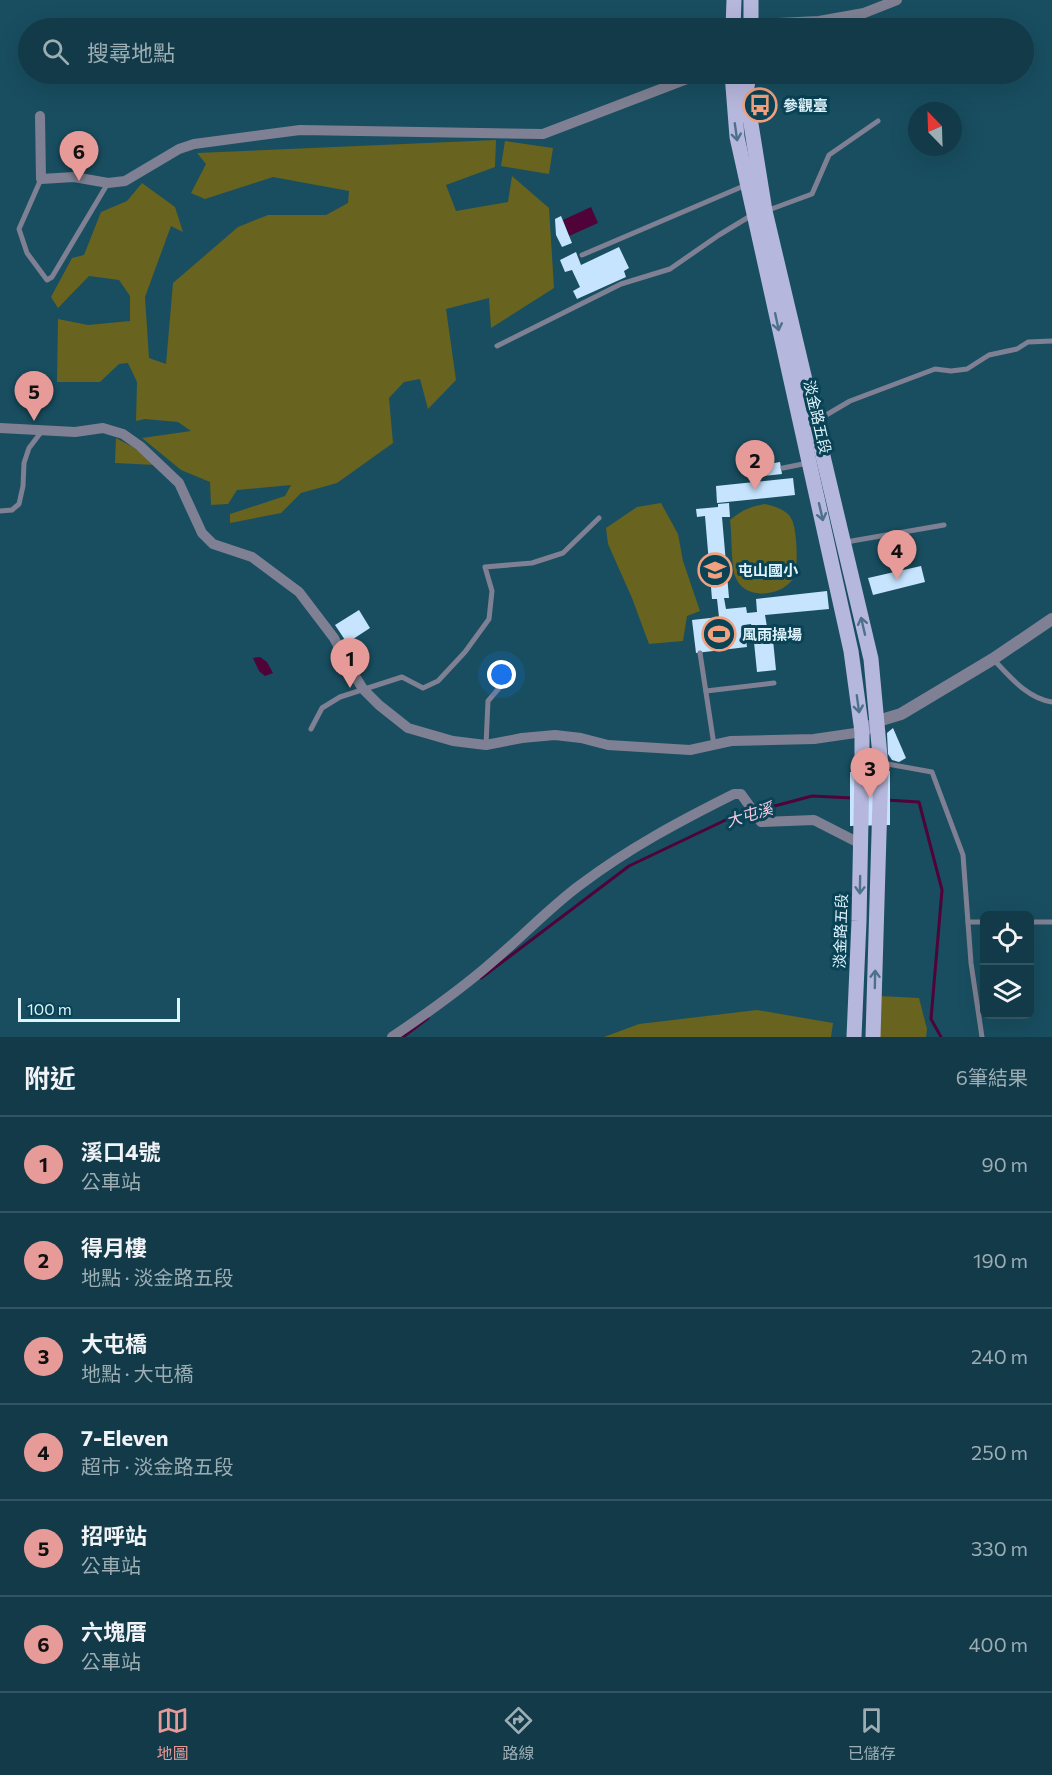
<!DOCTYPE html>
<html lang="zh-TW">
<head>
<meta charset="utf-8">
<style>
  body { margin:0; font-family:Commissioner,"Noto Sans TC",sans-serif; background:#1b414f; color:#f1f3f6 }
  .controls { position:absolute; right:18px; bottom:18px; display:grid; overflow:hidden; border-radius:9px; box-shadow:0 6px 24px #0002 }
  .controls button { width:54px; height:54px; display:grid; place-items:center; padding:0; border:0; border-bottom:2px solid #315460; background:#123a48; color:#f1f3f6; font:30px sans-serif }
  .compass { position:absolute; left:908px; top:102px; width:54px; height:54px; border-radius:50%; background:#123a48; box-shadow:0 6px 24px #0002; rotate:337deg }
  .scale { position:absolute; left:18px; bottom:15px; width:162px; box-sizing:border-box; padding-left:6px; border:3px solid #dff4fd; border-top:0; font-size:16px; line-height:21px; white-space:nowrap; color:#dff4fd; -webkit-text-stroke:4px #094355; paint-order:stroke }
  .you { position:absolute; left:502px; top:675px; width:21px; height:21px; margin:-15px; border:4px solid #fff; border-radius:50%; background:#1a73e8; box-shadow:0 0 0 9px #1a73e833 }
  .badge { display:grid; place-items:center; width:39px; height:39px; border-radius:50%; background:#e69b98; color:#111; font-size:20px; font-weight:700 }
  .pin { position:absolute; translate:-50% -50px; filter:drop-shadow(0 2px 3px #0008) }
  .pin::after { content:''; position:absolute; top:32px; width:21px; height:18px; background:inherit; clip-path:polygon(0 0,100% 0,50% 100%) }
  .list { margin:0; padding:0; list-style:none }
  h2 { display:flex; justify-content:space-between; align-items:center; height:78px; margin:0; padding:0 24px; font-size:26px }
  h2 small { font-size:20px; font-weight:400; color:#9cadb4 }
  .list li { display:grid; grid-template-columns:39px 1fr auto; gap:18px; align-items:center; box-sizing:border-box; height:96px; padding:0 24px; border-top:2px solid #315460 }
  .list b { display:block; font-size:22px; white-space:nowrap }
  .list p { margin:0; font-size:20px; white-space:nowrap; color:#9cadb4 }
  .list em { font-size:20px; font-style:normal; color:#9cadb4 }
  .icon { flex:none; width:33px; height:33px; fill:none; stroke:currentColor; stroke-width:2; stroke-linecap:round; stroke-linejoin:round }
  .map { position:relative; flex:none; width:1052px; height:1037px; overflow:hidden }
  .search { position:absolute; background:#123a48; box-shadow:0 6px 24px #0002; left:18px; right:18px; top:18px; height:66px; display:flex; align-items:center; gap:15px; box-sizing:border-box; padding:0 21px; border-radius:33px; color:#9cadb4; font-size:22px }
  .sheet { height:654px; background:#123a48 }
  nav { display:flex; justify-content:space-around; align-items:center; box-sizing:border-box; height:84px; border-top:2px solid #315460; background:#123a48; font-size:16px; color:#9cadb4 }
  nav a { display:grid; justify-items:center; gap:3px }
  nav .on { color:#e69b98 }
  .map>svg:first-child { display:block }
  .green { fill:#68631f }
  .water { fill:#4f0339 }
  .lines { fill:none; stroke-linecap:round; stroke-linejoin:round }
  .stream { stroke:#4f0339; stroke-width:3 }
  .building { fill:#c6e4fe }
  .service { stroke:#7f8093; stroke-width:5 }
  .minor { stroke:#7f8093; stroke-width:10 }
  .tertiary { stroke:#7f8093; stroke-width:12 }
  .primary { stroke:#b6b7dc; stroke-width:15 }
  .oneway { stroke:#4e718b }
  .labels { text-anchor:middle; dominant-baseline:central; stroke-width:6; stroke-linejoin:round; paint-order:stroke }
  .poi-label { font-size:15px; font-weight:bold; fill:#dff4fd; stroke:#094355; text-anchor:start }
  .street-label { font-size:15px; fill:#dff4fd; stroke:#094355 }
  .water-label { font-size:16px; font-style:italic; fill:#f7cae3; stroke:#094355 }
</style>
</head>
<body>
<div class="map">
<svg width="1052" height="1037" viewBox="0 0 1052 1037">
  <rect width="100%" height="100%" fill="#184e60"/>
  <g class="green">
    <polygon points="496,140 495,167 446,185 456,211 508,202 512,176 549,208 554,288 491,328 489,298 446,309 456,380 428,409 420,379 404,382 389,398 393,443 337,483 301,493 281,513 230,523 230,514 285,496 291,485 237,490 228,504 211,505 210,482 181,470 142,438 191,431 178,422 145,419 136,421 137,382 128,363 119,364 100,382 57,382 58,319 88,325 130,321 130,296 119,280 89,276 58,308 51,297 72,258 84,255 101,212 127,201 142,183 175,207 183,232 171,226 145,297 149,358 166,364 173,283 238,227 268,215 326,215 348,203 349,191 273,177 205,199 191,193 206,164 197,153"/>
    <polygon points="505,141 553,148 549,174 501,166"/>
    <polygon points="116,438 133,447 155,465 115,463"/>
    <polygon points="661,503 678,534 683,561 700,611 687,616 683,641 649,644 632,598 608,544 606,528 637,507"/>
    <path d="M765 504C774 506 788 510 792 520 797 530 799 570 793 579 780 597 744 601 735 576 731 563 732 535 730 520 741 511 750 506 765 504Z"/>
    <polygon points="879,996 919,998 927,1029 926,1037 875,1037"/>
    <polygon points="757,1010 833,1023 831,1037 604,1037 639,1024"/>
  </g>
  <g class="water">
    <polygon points="591,207 598,223 569,236 563,220"/>
    <polygon points="260,657 267,662 273,673 265,676 259,671 253,658"/>
  </g>
  <g class="lines">
    <g class="stream">
      <polyline points="886,800 919,802 942,890 931,1019 941,1037"/>
      <polyline points="756,811 812,796 852,798"/>
      <polyline points="481,978 629,866 734,816 749,812"/>
      <polyline points="403,1037 428,1018"/>
    </g>
  </g>
  <g class="building">
    <polygon points="561,216 572,243 562,247 556,235 555,219"/>
    <polygon points="619,247 629,268 624,271 626,277 577,299 573,291 580,287 572,270 565,272 560,260 576,252 581,265"/>
    <polygon points="780,462 782,474 764,476 762,465"/>
    <polygon points="793,478 795,495 717,503 716,486"/>
    <polygon points="729,503 730,517 722,517 729,598 724,598 726,609 746,607 747,613 757,612 756,599 827,591 829,609 765,615 767,627 752,628 751,624 744,625 747,647 696,653 692,620 719,617 717,599 712,599 705,516 697,517 696,509 718,507 718,504"/>
    <polygon points="921,566 925,582 873,595 868,578"/>
    <polygon points="359,610 370,628 347,643 335,625"/>
    <polygon points="772,630 776,670 757,672 753,632"/>
    <polygon points="893,728 906,758 899,762 892,760 888,754 887,733"/>
    <polygon points="890,771 890,825 850,826 850,772"/>
  </g>
  <g class="lines">
    <g class="service">
      <polyline points="41,179 19,229 27,253 47,280 52,277 108,183"/>
      <polyline points="766,211 812,194 829,155 878,121"/>
      <polyline points="582,255 746,185"/>
      <polyline points="497,346 621,284 670,269 719,235 752,215"/>
      <polyline points="816,421 850,401 935,369 951,371 967,369 989,355 1017,349 1028,342 1052,341"/>
      <polyline points="783,468 808,463"/>
      <polyline points="0,511 12,510 19,504 23,486 24,463 29,448 42,431"/>
      <polyline points="846,542 944,525"/>
      <polyline points="700,653 714,745"/>
      <path d="M994 660C1010 677 1027 698 1052 702"/>
      <polyline points="706,691 774,683"/>
      <polyline points="311,729 322,708 340,697 402,677 423,688 438,681 465,652 489,619 492,591 485,567 532,563 563,553 599,518"/>
      <polyline points="486,745 488,701 506,680"/>
      <polyline points="882,763 932,772 963,855 971,963 982,1037"/>
      <polyline points="968,922 984,922"/>
      <polyline points="1030,922 1052,922"/>
    </g>
    <g class="minor">
      <polyline points="733,25 819,21 864,13 897,0"/>
      <polyline points="40,116 41,179 74,177 108,183 125,181 179,149 194,144 300,130 543,134 700,74"/>
      <polyline points="0,428 75,432 103,428 123,434 140,446 179,483 202,533 213,544 252,557 299,592 334,638 348,665 363,689 379,705 408,728 453,741 486,745 522,738 555,735 581,738 608,745 690,750 731,741 814,739 862,732"/>
      <path d="M392 1037C426 1014 460 990 491 963 521 938 549 908 580 885 629 848 680 821 734 794H741L761 822 814 820 861 844"/>
    </g>
    <polyline class="tertiary" points="862,732 878,721 901,714 993,659 1052,619"/>
    <g class="primary">
      <polyline points="733,28 734,0"/>
      <polyline points="751,28 751,0"/>
      <polyline points="732,74 737,137 851,651 862,732 862,770 859,921 854,1037"/>
      <polyline points="749,74 746,93 765,211 871,659 881,767 873,1037"/>
    </g>
  </g>
  <defs><path id="oneway-shaft" d="M-6 0H5M1.5-3L5.5 0L1.5 3" fill="none" stroke-width="1.6" stroke-linecap="round" stroke-linejoin="round" transform="scale(1.5)"/></defs>
  <g class="oneway">
    <use href="#oneway-shaft" transform="translate(736 132) rotate(82)"/>
    <use href="#oneway-shaft" transform="translate(777 322) rotate(78)"/>
    <use href="#oneway-shaft" transform="translate(821 512) rotate(77)"/>
    <use href="#oneway-shaft" transform="translate(863 626) rotate(-103)"/>
    <use href="#oneway-shaft" transform="translate(858 704) rotate(82)"/>
    <use href="#oneway-shaft" transform="translate(860 885) rotate(91)"/>
    <use href="#oneway-shaft" transform="translate(875 979) rotate(-89)"/>
  </g>
  <defs>
    <g id="bus-ring" transform="scale(1.725)"><circle r="9.5" fill="#094355" stroke="#f1a17d" stroke-width="1.5"/><path d="M-5-6H5V4H4V6H2V4H-2V6H-4V4H-5ZM-3.5-4V0h7V-4ZM-3.5 1.2v1.5H-2V1.2ZM2 1.2v1.5H3.5V1.2Z" fill="#f1a17d"/></g>
    <g id="school-ring" transform="scale(1.725)"><circle r="9.5" fill="#094355" stroke="#f1a17d" stroke-width="1.5"/><path d="M0-5L7-2L0 1L-7-2ZM-4 1L0 2.5L4 1V4Q0 6-4 4Z" fill="#f1a17d"/></g>
    <g id="stadium-ring" transform="scale(1.725)"><circle r="9.5" fill="#094355" stroke="#f1a17d" stroke-width="1.5"/><path d="M0-5a6.5 5 0 1 0 0 10a6.5 5 0 1 0 0-10ZM-3.5-1.8h7v3.6h-7Z" fill="#f1a17d"/></g>
  </defs>
  <g fill-rule="evenodd">
    <use href="#bus-ring" x="760" y="105"/>
    <use href="#school-ring" x="715" y="570"/>
    <use href="#stadium-ring" x="719" y="634"/>
  </g>
  <g class="labels">
    <g class="poi-label">
      <text x="783" y="105">參觀臺</text>
      <text x="738" y="570">屯山國小</text>
      <text x="742" y="634">風雨操場</text>
    </g>
    <g class="street-label">
      <text transform="translate(818 417) rotate(77)">淡金路五段</text>
      <text transform="translate(840 931) rotate(-88)">淡金路五段</text>
    </g>
    <g class="water-label">
      <text transform="translate(749 814) rotate(-17)">大屯溪</text>
    </g>
  </g>
</svg>
<div class="controls">
<button><svg class="icon" aria-label="locate" viewBox="0 0 24 24"><circle cx="12" cy="12" r="6"/><path d="M12 2v4M12 18v4M2 12h4M18 12h4"/></svg></button>
<button><svg class="icon" aria-label="layers" viewBox="0 0 24 24"><path d="M12 4l9 5-9 5-9-5zM3 14l9 5 9-5"/></svg></button>
</div>
<svg class="compass" viewBox="-18 -18 36 36"><path d="M0-13l5 13h-10z" fill="#e53935"/><path d="M0 13l5-13h-10z" fill="#9cadb4"/></svg>
<div class="scale">100 m</div>
<div class="you"></div>
<div class="pin badge" style="left:350px;top:688px">1</div>
<div class="pin badge" style="left:755px;top:490px">2</div>
<div class="pin badge" style="left:870px;top:798px">3</div>
<div class="pin badge" style="left:897px;top:580px">4</div>
<div class="pin badge" style="left:34px;top:421px">5</div>
<div class="pin badge" style="left:79px;top:181px">6</div>
<div class="search"><svg class="icon" aria-label="search" viewBox="0 0 24 24"><circle cx="10" cy="10" r="6"/><path d="M15 15l6 6"/></svg>搜尋地點</div>
</div>
<section class="sheet">
<h2>附近<small>6筆結果</small></h2>
<ul class="list">
<li><span class="badge">1</span><div><b>溪口4號</b><p>公車站</p></div><em>90 m</em></li>
<li><span class="badge">2</span><div><b>得月樓</b><p>地點 · 淡金路五段</p></div><em>190 m</em></li>
<li><span class="badge">3</span><div><b>大屯橋</b><p>地點 · 大屯橋</p></div><em>240 m</em></li>
<li><span class="badge">4</span><div><b>7-Eleven</b><p>超市 · 淡金路五段</p></div><em>250 m</em></li>
<li><span class="badge">5</span><div><b>招呼站</b><p>公車站</p></div><em>330 m</em></li>
<li><span class="badge">6</span><div><b>六塊厝</b><p>公車站</p></div><em>400 m</em></li>
</ul>
</section>
<nav>
<a class="on"><svg class="icon" aria-label="map" viewBox="0 0 24 24"><path d="M3 6l6-2 6 2 6-2v14l-6 2-6-2-6 2zM9 4v14M15 6v14"/></svg>地圖</a>
<a><svg class="icon" aria-label="directions" viewBox="0 0 24 24"><path d="M12 3l9 9-9 9-9-9zM9 14v-3h6M13 9l2 2-2 2"/></svg>路線</a>
<a><svg class="icon" aria-label="saved" viewBox="0 0 24 24"><path d="M7 4h10v16l-5-4-5 4z"/></svg>已儲存</a>
</nav>
</body>
</html>
